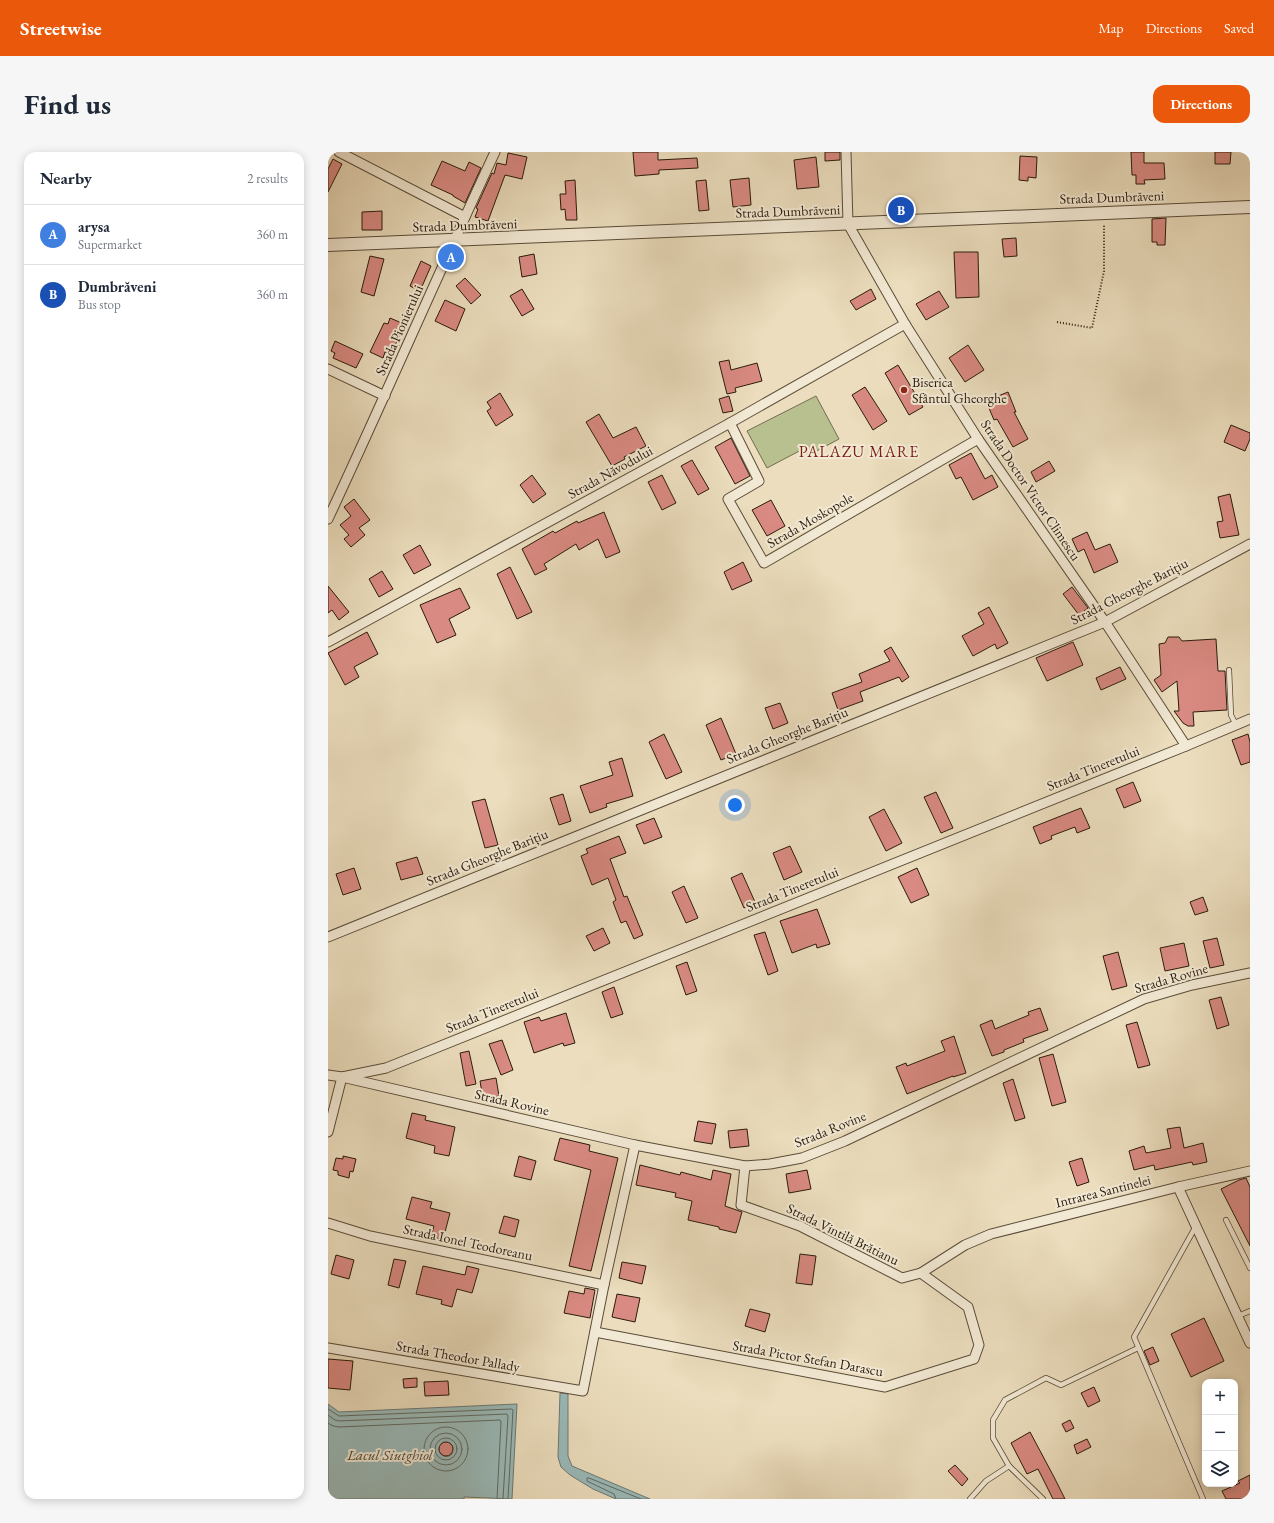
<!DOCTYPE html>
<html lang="en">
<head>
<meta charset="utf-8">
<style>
  body { margin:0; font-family:"EB Garamond",serif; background:#f6f6f7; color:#1f2937 }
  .controls { position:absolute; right:12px; bottom:12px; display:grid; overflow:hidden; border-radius:8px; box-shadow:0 2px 10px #0003 }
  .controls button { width:36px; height:36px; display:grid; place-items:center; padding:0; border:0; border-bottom:1px solid #e0e1e3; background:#fff; color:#1f2937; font:20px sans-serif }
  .you { position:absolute; left:407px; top:653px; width:14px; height:14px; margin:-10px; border:3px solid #fff; border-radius:50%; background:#1a73e8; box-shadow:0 0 0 6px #1a73e833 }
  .badge { display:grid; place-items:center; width:26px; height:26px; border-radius:50%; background:#ea580c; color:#fff; font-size:13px; font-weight:700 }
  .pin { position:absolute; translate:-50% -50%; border:2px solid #fff; box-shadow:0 1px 4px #0006 }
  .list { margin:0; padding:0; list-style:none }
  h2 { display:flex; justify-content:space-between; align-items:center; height:52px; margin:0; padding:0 16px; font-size:17px }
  h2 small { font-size:13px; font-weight:400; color:#747a83 }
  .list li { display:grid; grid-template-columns:26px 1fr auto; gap:12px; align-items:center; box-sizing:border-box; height:60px; padding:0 16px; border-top:1px solid #e0e1e3 }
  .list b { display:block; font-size:15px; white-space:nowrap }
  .list p { margin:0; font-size:13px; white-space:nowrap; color:#747a83 }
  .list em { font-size:13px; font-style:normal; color:#747a83 }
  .icon { flex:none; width:22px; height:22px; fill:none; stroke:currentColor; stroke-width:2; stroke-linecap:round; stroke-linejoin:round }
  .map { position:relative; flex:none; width:922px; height:1347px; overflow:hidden; border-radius:12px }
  header { display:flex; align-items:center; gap:24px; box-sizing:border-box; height:56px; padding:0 20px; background:#ea580c; color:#fff }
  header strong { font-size:19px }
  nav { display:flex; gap:22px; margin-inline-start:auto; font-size:14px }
  .intro { display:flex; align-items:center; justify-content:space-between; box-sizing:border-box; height:96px; padding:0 24px }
  h1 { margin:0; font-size:28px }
  .button { padding:10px 18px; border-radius:12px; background:#ea580c; color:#fff; font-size:14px; font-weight:700 }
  main { display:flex; gap:24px; padding:0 24px }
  aside { flex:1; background:#fff; border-radius:12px; box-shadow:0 2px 10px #0003 }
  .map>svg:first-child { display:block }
  .green { fill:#b8c090; stroke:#716e4e }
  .water { fill:#9abab9; stroke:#6d7a74; fill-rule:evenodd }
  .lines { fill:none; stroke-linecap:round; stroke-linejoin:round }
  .shore { stroke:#626a62; stroke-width:1 }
  .building { fill:#d98a82; stroke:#2a1b0c }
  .service-casing { stroke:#5a4c38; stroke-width:6 }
  .minor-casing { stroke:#5a4c38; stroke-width:11 }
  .tertiary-casing { stroke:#5a4c38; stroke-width:14 }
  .path { stroke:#2a1b0c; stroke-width:2; stroke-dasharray:1 2; stroke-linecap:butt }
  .service { stroke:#f2e9d4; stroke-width:4.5 }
  .minor { stroke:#f2e9d4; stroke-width:9 }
  .tertiary { stroke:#f2e9d4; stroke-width:12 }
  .poi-dot { fill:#8f2418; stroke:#f2e9d4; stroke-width:1.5 }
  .labels { text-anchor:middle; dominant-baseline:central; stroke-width:4; stroke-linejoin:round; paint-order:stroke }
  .street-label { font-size:14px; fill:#2a1b0c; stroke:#f2e9d4 }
  .poi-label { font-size:14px; fill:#2a1b0c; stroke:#f2e9d4; text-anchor:start }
  .water-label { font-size:15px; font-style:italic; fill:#4c4b40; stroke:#f2e9d4 }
  .quarter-label { font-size:16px; letter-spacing:1px; fill:#7a1f14; stroke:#f2e9d4 }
</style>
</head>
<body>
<header>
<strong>Streetwise</strong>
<nav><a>Map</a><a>Directions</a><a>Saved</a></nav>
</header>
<div class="intro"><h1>Find us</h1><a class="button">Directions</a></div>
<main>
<aside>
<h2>Nearby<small>2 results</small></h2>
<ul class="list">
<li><span class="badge" style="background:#3f7fe0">A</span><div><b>arysa</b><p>Supermarket</p></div><em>360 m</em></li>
<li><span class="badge" style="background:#1a4fb4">B</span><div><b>Dumbrăveni</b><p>Bus stop</p></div><em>360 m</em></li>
</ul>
</aside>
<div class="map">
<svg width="922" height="1347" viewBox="0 0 922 1347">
  <rect width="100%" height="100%" fill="#ebddbd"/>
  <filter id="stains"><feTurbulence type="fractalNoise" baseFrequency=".005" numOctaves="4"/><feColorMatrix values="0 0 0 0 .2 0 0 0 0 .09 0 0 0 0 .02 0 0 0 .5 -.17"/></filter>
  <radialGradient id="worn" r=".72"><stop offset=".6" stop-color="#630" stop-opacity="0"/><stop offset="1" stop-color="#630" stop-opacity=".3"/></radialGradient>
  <polygon class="green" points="488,244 511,287 481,303 477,296 439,316 419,279"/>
  <g class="water">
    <polygon points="232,1241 240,1242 240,1304 244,1314 322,1347 288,1347 265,1337 242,1323 233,1315 230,1305"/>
    <path d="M0 1252 11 1260 189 1252 184 1347 136 1345V1347H0ZM115 1290 122 1291 125 1295 124 1302C120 1306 115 1305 112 1301L111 1296Z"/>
  </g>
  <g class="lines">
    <g class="shore">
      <polyline points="0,1257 11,1264 184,1257 185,1258 180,1347"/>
      <polyline points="0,1263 7,1268 11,1269 179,1262 180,1264 175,1347"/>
      <polyline points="0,1271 5,1274 11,1275 172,1268 173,1270 169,1347"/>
      <circle cx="118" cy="1297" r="22"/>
      <circle cx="118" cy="1297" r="16"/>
      <circle cx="118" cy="1297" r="11"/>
      <polyline points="288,1347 286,1342 259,1329 259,1326 261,1326 313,1347"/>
    </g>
  </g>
  <g class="building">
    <polygon points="305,0 330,0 330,8 369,6 370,16 331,18 331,22 307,24"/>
    <polygon points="497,0 512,0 512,8 497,9"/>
    <polygon points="803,0 816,0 816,11 836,11 837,27 816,28 817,32 808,32 808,23 804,23"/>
    <polygon points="887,0 903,0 902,12 887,12"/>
    <polygon points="180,1 199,5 194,27 177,23 160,69 147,65 150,57 148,56 164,21 166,22 169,11 178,13"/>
    <polygon points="692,4 709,5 708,26 700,25 700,29 691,28"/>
    <polygon points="488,5 491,35 469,37 466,8"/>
    <polygon points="5,7 14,12 0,40 0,17"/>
    <polygon points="114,9 137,19 141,10 153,16 137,51 125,44 125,43 103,33"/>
    <polygon points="421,26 423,53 405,55 402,28"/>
    <polygon points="247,28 249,68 238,68 237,57 233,58 232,42 238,42 237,29"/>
    <polygon points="378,28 381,58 371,59 368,29"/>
    <polygon points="54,59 54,78 34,78 34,60"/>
    <polygon points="838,66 837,93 829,93 829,90 824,90 824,67"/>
    <polygon points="688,86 689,104 676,105 674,87"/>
    <polygon points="626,100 650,100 651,145 628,146"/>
    <polygon points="206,102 209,122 194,125 191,105"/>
    <polygon points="42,104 56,107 46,144 33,140"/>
    <polygon points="93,109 103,114 92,139 82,134"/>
    <polygon points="137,126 153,143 143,152 128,134"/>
    <polygon points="194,137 206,157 194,164 182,144"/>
    <polygon points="543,137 548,147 528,158 522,149"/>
    <polygon points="611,139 621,155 598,168 588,152"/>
    <polygon points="117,148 137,157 128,179 107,169"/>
    <polygon points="62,166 76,172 68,192 71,193 66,203 57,200 55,206 42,200 56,171 60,172"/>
    <polygon points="7,189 35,202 28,216 5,206 7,201 3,199"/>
    <polygon points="640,193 656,218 637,230 621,206"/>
    <polygon points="401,208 403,218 429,211 434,229 407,236 408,240 399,242 391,210"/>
    <polygon points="570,213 595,255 581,263 557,221"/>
    <polygon points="537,235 559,269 545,278 524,243"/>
    <polygon points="680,240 688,260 686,260 700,287 685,295 669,267 666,268 658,249"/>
    <polygon points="172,241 185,263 168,274 159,259 163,256 159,250"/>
    <polygon points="401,244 405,259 395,261 391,247"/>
    <polygon points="271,262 285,286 308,275 318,294 296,305 297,307 284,314 258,270"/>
    <polygon points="903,273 922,281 922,287 917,299 896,290"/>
    <polygon points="403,286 422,324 407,332 387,295"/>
    <polygon points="643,301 657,327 664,323 670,335 645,348 633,325 628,327 621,313"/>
    <polygon points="364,308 381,337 370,343 353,314"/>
    <polygon points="721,309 727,319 708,330 703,320"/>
    <polygon points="204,323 218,342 205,351 192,333"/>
    <polygon points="334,323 348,351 334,358 320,330"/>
    <polygon points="902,342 911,383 892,386 889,370 895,369 890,345"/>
    <polygon points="26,347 42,368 31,376 37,383 23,395 16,387 21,383 12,373 23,364 16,355"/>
    <polygon points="443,348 457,374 439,384 424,358"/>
    <polygon points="276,360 292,400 278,406 270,387 251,398 248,392 216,412 219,417 207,423 194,397 225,379 227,381 249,369 250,371"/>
    <polygon points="759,380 767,398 782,392 790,410 766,421 756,397 750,400 744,387"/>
    <polygon points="92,393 103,413 86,422 75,403"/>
    <polygon points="415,410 424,429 404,438 396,420"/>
    <polygon points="182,415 204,460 189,467 169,422"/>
    <polygon points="54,419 65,437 51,445 41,427"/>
    <polygon points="0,434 21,460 11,468 4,458 0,461"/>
    <polygon points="744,435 760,456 751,463 735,442"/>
    <polygon points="132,436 142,456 121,467 128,483 109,491 92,453"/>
    <polygon points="661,455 680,491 669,497 667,492 645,504 634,484 656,472 650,461"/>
    <polygon points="39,480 50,502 26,515 31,525 17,533 0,501"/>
    <polygon points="840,485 851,485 854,489 888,487 890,519 897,519 899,558 865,560 866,574 860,574 855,571 846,559 851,559 849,529 834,540 826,528 833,523 831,492 837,491"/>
    <polygon points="745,490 755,513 719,529 708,506"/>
    <polygon points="563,495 581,525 574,530 571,525 532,540 535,549 510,558 504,541 534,530 531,522 562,509 556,499"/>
    <polygon points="792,515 798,527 773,538 768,526"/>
    <polygon points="452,551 460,571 445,577 437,556"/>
    <polygon points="393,566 408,602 393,608 378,573"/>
    <polygon points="336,582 354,620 338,627 321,590"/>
    <polygon points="920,582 922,590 922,610 913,613 904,588"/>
    <polygon points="294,606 305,644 278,652 279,655 262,661 252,634 285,623 281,610"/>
    <polygon points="805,630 813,649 796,656 788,637"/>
    <polygon points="608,640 625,676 613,681 596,645"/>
    <polygon points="235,642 243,669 231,673 222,646"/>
    <polygon points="157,647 170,693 157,696 144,650"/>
    <polygon points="753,656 762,676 749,681 747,675 723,684 724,687 712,692 705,675"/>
    <polygon points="556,657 574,691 558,699 541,665"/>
    <polygon points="326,666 334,685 316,692 308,673"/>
    <polygon points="291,684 298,701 282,707 296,745 299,744 315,783 306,787 298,769 293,771 285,750 288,748 280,726 264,733 253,704 260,701 258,697"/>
    <polygon points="462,694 474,720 456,728 445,701"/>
    <polygon points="89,705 95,722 73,728 68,711"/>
    <polygon points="26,716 33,737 15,743 8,722"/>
    <polygon points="589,716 601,743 583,751 570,725"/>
    <polygon points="414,721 427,750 416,756 403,726"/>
    <polygon points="356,734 370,766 358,771 344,740"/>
    <polygon points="875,745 880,759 867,763 862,750"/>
    <polygon points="489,757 502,792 489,796 488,792 464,801 452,769"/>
    <polygon points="275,776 282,791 266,799 258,784"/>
    <polygon points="437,780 450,819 440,823 426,783"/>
    <polygon points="889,786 896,813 882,816 875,789"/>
    <polygon points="856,791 861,814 837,819 832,796"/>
    <polygon points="790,800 799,834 784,838 775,804"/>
    <polygon points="359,810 369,839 358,843 348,814"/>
    <polygon points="286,835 295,862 283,866 274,840"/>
    <polygon points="893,845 901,873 889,877 881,848"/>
    <polygon points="712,856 720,878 695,887 696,890 676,898 676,900 664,904 652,873 664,868 667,877 701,863 700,860"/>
    <polygon points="238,861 247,891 236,894 235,891 206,901 196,870 211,865 213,869"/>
    <polygon points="809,870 822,913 810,916 798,873"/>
    <polygon points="626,884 638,921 625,925 625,924 579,942 568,915 578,911 579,914 617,899 613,889"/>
    <polygon points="174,888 185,918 173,923 161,892"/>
    <polygon points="141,899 148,932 138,934 132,901"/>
    <polygon points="725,902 738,950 724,954 711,906"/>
    <polygon points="168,926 171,944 155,947 152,929"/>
    <polygon points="685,927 697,966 687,969 675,931"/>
    <polygon points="84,961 98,964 97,968 127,975 121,1004 106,1001 107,994 78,986"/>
    <polygon points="370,969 388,972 384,992 366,989"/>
    <polygon points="852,975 856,996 875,991 879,1010 865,1013 864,1010 827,1018 826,1013 806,1018 801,999 816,994 818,1001 843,996 839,977"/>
    <polygon points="419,977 421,994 402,996 400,979"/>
    <polygon points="232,986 262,993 261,999 290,1006 263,1119 241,1114 263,1018 226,1008"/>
    <polygon points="15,1004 28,1007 25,1020 22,1019 21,1026 10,1023 10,1019 5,1018 8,1006 15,1007"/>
    <polygon points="191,1004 208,1009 203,1028 186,1024"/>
    <polygon points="754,1006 761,1030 749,1034 741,1010"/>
    <polygon points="312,1013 352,1023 353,1020 383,1028 385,1018 403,1022 397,1054 414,1060 408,1081 391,1077 391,1075 360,1068 364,1049 347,1045 348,1041 308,1033"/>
    <polygon points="479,1018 483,1037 461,1041 458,1022"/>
    <polygon points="918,1026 922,1035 922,1094 893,1037 911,1028"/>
    <polygon points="84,1045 104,1050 102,1056 122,1061 116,1084 113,1083 112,1087 103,1084 106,1074 78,1067"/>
    <polygon points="176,1064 191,1068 187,1085 171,1081"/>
    <polygon points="472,1102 488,1104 484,1133 468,1131"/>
    <polygon points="8,1103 26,1108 21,1127 3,1122"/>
    <polygon points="66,1107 78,1109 71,1136 60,1133"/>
    <polygon points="294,1110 318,1114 314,1132 291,1126"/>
    <polygon points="95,1114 137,1123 139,1114 151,1117 144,1141 129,1137 124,1155 113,1152 114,1148 88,1142"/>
    <polygon points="257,1136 267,1138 262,1166 236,1161 241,1139 256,1142"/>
    <polygon points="289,1142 312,1146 307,1170 284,1165"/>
    <polygon points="422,1157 442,1162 437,1180 417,1174"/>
    <polygon points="876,1166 896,1209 863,1225 843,1182"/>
    <polygon points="825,1195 831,1209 822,1213 816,1199"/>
    <polygon points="0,1207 25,1209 22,1238 0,1236"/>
    <polygon points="89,1226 89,1235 76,1236 75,1227"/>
    <polygon points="120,1229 121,1243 97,1244 96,1230"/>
    <polygon points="766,1235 772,1249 760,1255 753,1241"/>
    <polygon points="742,1268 746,1276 738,1280 734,1272"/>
    <polygon points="702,1280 726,1325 737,1347 725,1347 710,1317 699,1322 683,1291"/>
    <polygon points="759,1287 763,1295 749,1302 746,1293"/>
    <circle cx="118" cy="1297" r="7"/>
    <polygon points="627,1313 640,1327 634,1334 620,1319"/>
    <polygon points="922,1323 922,1347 898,1347 894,1339 912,1331 910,1329"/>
  </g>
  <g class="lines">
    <g class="service-casing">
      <g id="service">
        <polyline points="901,518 903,563 908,573"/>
        <polyline points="898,1068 922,1116"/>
        <polyline points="868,1074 806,1185 875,1347"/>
        <polyline points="910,1164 922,1159"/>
        <polyline points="642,1347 658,1329 681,1314"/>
        <polyline points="715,1347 681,1314 665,1286 665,1268 677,1248 718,1226 733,1233 810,1196"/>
      </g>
    </g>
    <g class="minor-casing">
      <g id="minor">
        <polyline points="11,0 137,65"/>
        <polyline points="518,0 520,72 577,172 650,287 777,470 858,594"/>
        <polyline points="0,217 57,244"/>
        <polyline points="402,271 431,329 400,347 436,411 650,287"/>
        <path d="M0 367C57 245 110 122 167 0"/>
        <polyline points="0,490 402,271 577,172"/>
        <polyline points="0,785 777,470 922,392"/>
        <polyline points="0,923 14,925 307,993 417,1014 442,1012 474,1006 517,989 816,847 864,833 922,821"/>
        <polyline points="0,980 14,925 58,916 858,594 922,567"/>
        <polyline points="417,1014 413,1053 472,1074 574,1126 593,1121 637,1093 663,1082 850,1035 922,1019"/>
        <polyline points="850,1035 922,1191"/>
        <polyline points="0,1071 42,1084 276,1133"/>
        <polyline points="267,1180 557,1235 646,1207 651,1193 640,1155 593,1121"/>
        <polyline points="0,1196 255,1239 276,1133 307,993"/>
      </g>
    </g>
    <g class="tertiary-casing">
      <polyline id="tertiary" points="0,93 922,55"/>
    </g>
    <polyline class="path" points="729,170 764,176 776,119 776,72"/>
    <use href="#service" class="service"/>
    <use href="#minor" class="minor"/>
    <use href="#tertiary" class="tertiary"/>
  </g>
  <circle class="poi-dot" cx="576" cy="238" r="4"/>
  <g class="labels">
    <g class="street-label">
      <text transform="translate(784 45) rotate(-2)">Strada Dumbrăveni</text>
      <text transform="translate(460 59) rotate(-2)">Strada Dumbrăveni</text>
      <text transform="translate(137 73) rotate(-2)">Strada Dumbrăveni</text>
      <text transform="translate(71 178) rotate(-66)">Strada Pionierului</text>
      <text transform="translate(282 320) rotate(-29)">Strada Năvodului</text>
      <text transform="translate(703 338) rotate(56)">Strada Doctor Victor Climescu</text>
      <text transform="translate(482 368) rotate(-30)">Strada Moskopole</text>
      <text transform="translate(801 439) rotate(-27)">Strada Gheorghe Barițiu</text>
      <text transform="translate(459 583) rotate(-22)">Strada Gheorghe Barițiu</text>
      <text transform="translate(765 616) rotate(-22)">Strada Tineretului</text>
      <text transform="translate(159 705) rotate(-22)">Strada Gheorghe Barițiu</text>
      <text transform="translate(464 737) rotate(-22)">Strada Tineretului</text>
      <text transform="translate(843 826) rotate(-16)">Strada Rovine</text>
      <text transform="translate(164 858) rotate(-22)">Strada Tineretului</text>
      <text transform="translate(184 950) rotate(13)">Strada Rovine</text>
      <text transform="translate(502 977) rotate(-22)">Strada Rovine</text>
      <text transform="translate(775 1039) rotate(-14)">Intrarea Santinelei</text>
      <text transform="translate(515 1082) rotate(26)">Strada Vintilă Brătianu</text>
      <text transform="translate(140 1090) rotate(12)">Strada Ionel Teodoreanu</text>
      <text transform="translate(130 1204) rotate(10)">Strada Theodor Pallady</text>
      <text transform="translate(480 1206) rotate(10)">Strada Pictor Stefan Darascu</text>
    </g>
    <g class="poi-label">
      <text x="584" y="230">Biserica<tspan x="584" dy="16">Sfântul Gheorghe</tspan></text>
    </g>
    <g class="water-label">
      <text x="62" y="1302">Lacul Siutghiol</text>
    </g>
    <g class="quarter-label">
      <text x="531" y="299">PALAZU MARE</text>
    </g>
  </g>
  <rect width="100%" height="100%" filter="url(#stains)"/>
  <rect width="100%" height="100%" fill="url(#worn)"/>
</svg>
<div class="controls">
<button>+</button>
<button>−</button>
<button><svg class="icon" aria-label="layers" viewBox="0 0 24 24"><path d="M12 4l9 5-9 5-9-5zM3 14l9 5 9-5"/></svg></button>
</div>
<div class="you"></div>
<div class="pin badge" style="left:123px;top:105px;background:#3f7fe0">A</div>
<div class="pin badge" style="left:573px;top:58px;background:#1a4fb4">B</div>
</div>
</main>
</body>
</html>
